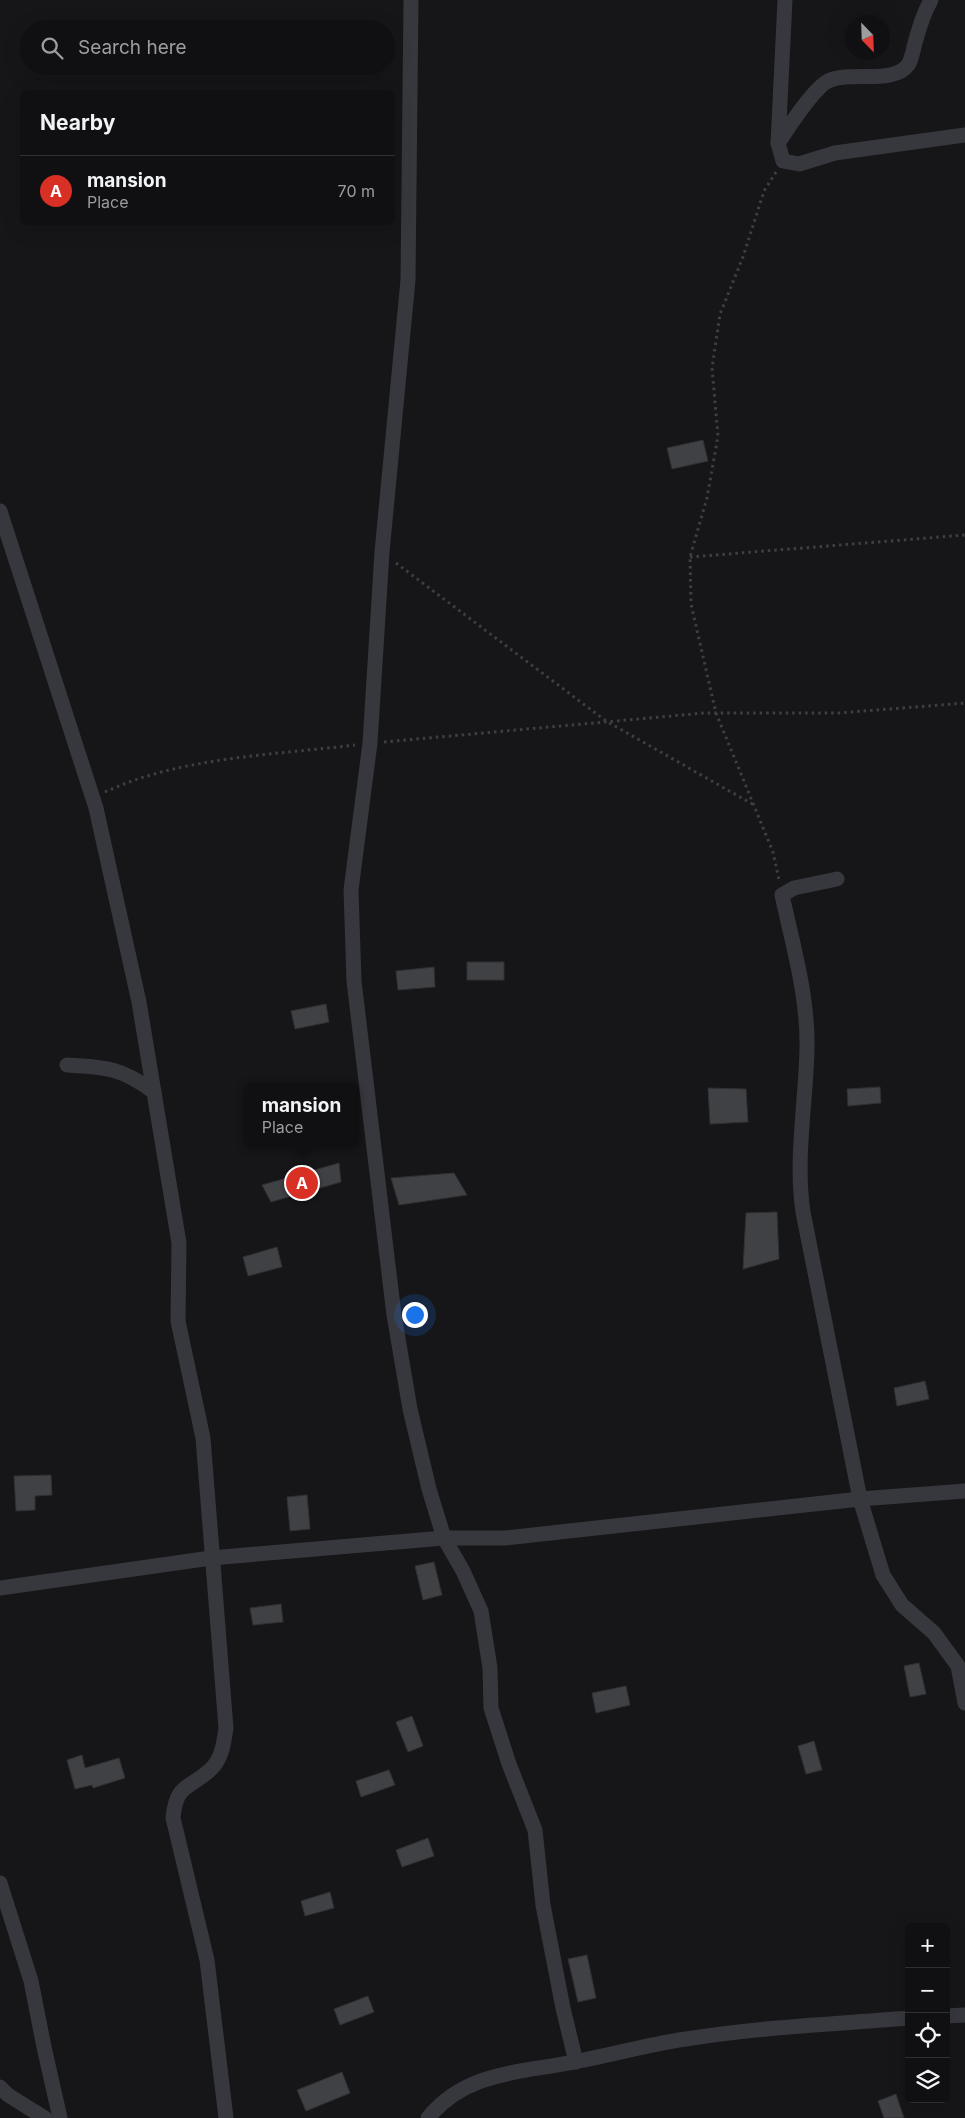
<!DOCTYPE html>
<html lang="en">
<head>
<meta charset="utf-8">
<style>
  body { margin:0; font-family:Inter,sans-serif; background:#1e1e20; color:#f1f3f6 }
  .controls { position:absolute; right:15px; bottom:15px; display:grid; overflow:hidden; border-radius:8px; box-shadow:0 5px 20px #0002 }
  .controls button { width:45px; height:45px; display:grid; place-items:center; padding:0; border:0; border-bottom:1px solid #303032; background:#101012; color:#f1f3f6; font:25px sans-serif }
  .compass { position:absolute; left:845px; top:15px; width:45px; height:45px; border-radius:50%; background:#101012; box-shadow:0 5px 20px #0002; rotate:157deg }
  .you { position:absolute; left:414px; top:1314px; width:18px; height:18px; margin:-12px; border:4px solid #fff; border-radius:50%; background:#1a73e8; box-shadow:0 0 0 8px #1a73e833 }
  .badge { display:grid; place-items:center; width:32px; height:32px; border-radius:50%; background:#d93025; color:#fff; font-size:16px; font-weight:700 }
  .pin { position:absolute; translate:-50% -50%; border:2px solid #fff; box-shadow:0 1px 5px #0006 }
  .popup { position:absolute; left:244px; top:1083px; width:115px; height:65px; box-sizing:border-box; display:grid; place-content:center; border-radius:8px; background:#101012; filter:drop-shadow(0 1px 4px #0005); font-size:16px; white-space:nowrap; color:#9c9d9f }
  .popup b { font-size:19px; color:#f1f3f6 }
  .popup::after { content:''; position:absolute; left:50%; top:100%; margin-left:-10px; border:10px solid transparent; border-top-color:#101012 }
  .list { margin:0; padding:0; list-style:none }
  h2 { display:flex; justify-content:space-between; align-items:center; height:65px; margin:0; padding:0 20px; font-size:21px }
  h2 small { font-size:16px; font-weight:400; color:#9c9d9f }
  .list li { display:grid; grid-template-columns:32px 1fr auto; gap:15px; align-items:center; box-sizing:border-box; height:70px; padding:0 20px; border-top:1px solid #303032 }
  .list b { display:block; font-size:19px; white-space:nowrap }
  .list p { margin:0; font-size:16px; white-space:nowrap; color:#9c9d9f }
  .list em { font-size:16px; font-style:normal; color:#9c9d9f }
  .icon { flex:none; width:28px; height:28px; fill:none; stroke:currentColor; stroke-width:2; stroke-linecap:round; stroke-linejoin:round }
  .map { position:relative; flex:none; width:965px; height:2118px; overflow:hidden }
  .search { position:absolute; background:#101012; box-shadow:0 5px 20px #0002; left:20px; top:20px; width:375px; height:55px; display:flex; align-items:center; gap:12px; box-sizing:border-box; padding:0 18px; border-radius:28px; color:#9c9d9f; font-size:19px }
  .panel { position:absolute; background:#101012; box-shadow:0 5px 20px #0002; left:20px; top:90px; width:375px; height:135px; border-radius:8px }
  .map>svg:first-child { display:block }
  .building { fill:#404145; stroke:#303034 }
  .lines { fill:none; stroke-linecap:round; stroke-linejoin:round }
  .path { stroke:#3d3f44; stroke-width:3; stroke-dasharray:2.5 4; stroke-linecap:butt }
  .street { stroke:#37383d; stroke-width:15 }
</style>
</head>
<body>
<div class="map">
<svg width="965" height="2118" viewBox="0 0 965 2118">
  <rect width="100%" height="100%" fill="#161618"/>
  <g class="building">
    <polygon points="703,440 708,461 672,469 667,448"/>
    <rect x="467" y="962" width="37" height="18"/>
    <polygon points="434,967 435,987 398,990 396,971"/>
    <polygon points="326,1004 329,1022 295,1029 291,1011"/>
    <polygon points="880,1087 881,1103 848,1106 847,1089"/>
    <polygon points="708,1088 746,1089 748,1122 710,1124"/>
    <polygon points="339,1163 341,1182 271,1202 262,1185"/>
    <polygon points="454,1173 467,1195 399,1205 391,1178"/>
    <polygon points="777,1212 779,1259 743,1269 746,1213"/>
    <polygon points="277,1247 282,1267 248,1276 243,1257"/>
    <polygon points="925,1381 929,1399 897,1406 894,1388"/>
    <polygon points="51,1475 52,1495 35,1496 35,1510 16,1511 14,1476"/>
    <polygon points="307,1495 310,1529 290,1531 287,1497"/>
    <polygon points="434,1562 442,1595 423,1600 415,1566"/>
    <polygon points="281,1604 283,1622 253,1625 250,1608"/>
    <polygon points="919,1663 926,1694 910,1697 904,1666"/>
    <polygon points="626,1686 630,1705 596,1713 592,1693"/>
    <polygon points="412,1716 423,1746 408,1752 396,1722"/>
    <polygon points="814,1741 822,1770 806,1774 798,1746"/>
    <polygon points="82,1755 85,1768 119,1758 125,1778 93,1788 92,1785 75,1789 67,1760"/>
    <polygon points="389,1770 395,1785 361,1797 356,1781"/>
    <polygon points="428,1838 434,1856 402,1867 396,1850"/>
    <polygon points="330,1892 334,1908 305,1916 301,1901"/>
    <polygon points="587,1955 596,1998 578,2002 568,1959"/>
    <polygon points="368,1996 374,2012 340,2025 334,2009"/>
    <polygon points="342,2072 350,2093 306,2111 297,2090"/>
    <polygon points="896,2094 904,2118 884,2118 878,2101"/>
  </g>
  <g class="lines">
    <g class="path">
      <polyline points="776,172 764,191 743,257 720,314 712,368 718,436 707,498 690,557 691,604 716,713 773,852 779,880"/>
      <polyline points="690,557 965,535"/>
      <polyline points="396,563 606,721 754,805"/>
      <polyline points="384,742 704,713 839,713 965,703"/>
      <path d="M105 792C180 757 273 755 355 745"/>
    </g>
    <g class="street">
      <polyline points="411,0 408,280 382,552 370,743 351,890 354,981 394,1315 410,1409 429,1489 444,1538 463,1571 481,1611 490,1668 491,1708 509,1764 535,1830 543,1905 563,2008 576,2062"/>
      <polyline points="785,0 778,143 783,161 799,164 835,153 965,135"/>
      <path d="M778 143C789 127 813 89 828 81 851 70 893 85 908 65 912 59 913 50 915 43 919 28 923 14 931 0"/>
      <path d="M0 511 96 808 139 1002 179 1243 178 1321 203 1438 226 1728C224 1742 222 1758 212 1768 191 1789 176 1782 173 1818L207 1960 226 2118"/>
      <path d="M837 879 794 888 782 895C793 946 808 996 807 1048 806 1103 795 1158 803 1212L860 1499 883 1575 902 1605 934 1633 958 1666 965 1703"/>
      <path d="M67 1065C106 1067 122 1068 154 1092"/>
      <polyline points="0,1588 211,1558 444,1538 505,1538 860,1499 965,1491"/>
      <polyline points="0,1883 31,1981 44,2047 60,2118"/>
      <polyline points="946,2016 965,2015"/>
      <polyline points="0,2087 8,2095 45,2118"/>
      <path d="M428 2118C467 2070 523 2073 579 2061 615 2054 650 2044 686 2039 760 2027 835 2024 909 2018"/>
    </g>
  </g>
</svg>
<div class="controls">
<button>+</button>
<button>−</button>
<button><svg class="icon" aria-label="locate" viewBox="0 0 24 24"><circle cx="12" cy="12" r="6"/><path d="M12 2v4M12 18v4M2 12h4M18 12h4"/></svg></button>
<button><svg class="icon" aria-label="layers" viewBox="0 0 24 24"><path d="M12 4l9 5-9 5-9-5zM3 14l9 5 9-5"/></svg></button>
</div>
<svg class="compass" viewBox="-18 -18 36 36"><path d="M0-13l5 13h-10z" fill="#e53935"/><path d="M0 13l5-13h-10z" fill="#9c9d9f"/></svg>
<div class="you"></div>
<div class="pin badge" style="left:302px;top:1183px">A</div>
<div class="popup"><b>mansion</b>Place</div>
<div class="search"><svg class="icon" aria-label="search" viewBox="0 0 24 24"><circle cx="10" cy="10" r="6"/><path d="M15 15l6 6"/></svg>Search here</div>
<section class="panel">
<h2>Nearby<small></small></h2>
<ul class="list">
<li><span class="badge">A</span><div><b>mansion</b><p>Place</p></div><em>70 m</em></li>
</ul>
</section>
</div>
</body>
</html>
